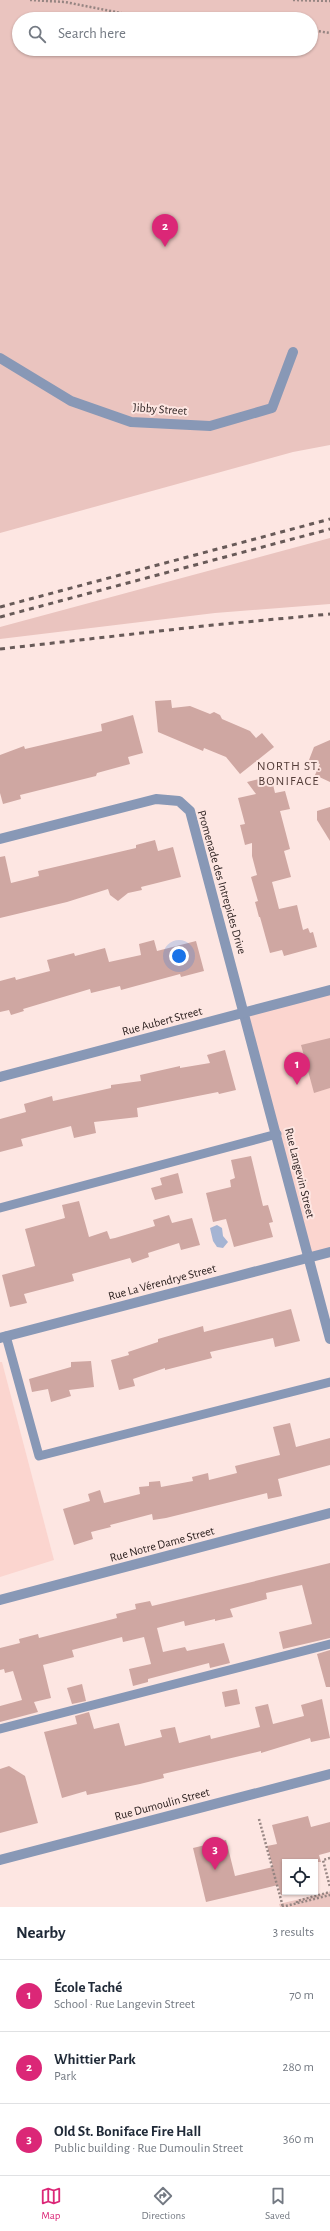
<!DOCTYPE html>
<html lang="en">
<head>
<meta charset="utf-8">
<style>
  body { margin:0; font-family:"Alegreya Sans",sans-serif; background:#f6f6f7; color:#1f2937 }
  .controls { position:absolute; right:12px; bottom:12px; display:grid; overflow:hidden; border-radius:0px; box-shadow:0 1px 3px #0004 }
  .controls button { width:36px; height:36px; display:grid; place-items:center; padding:0; border:0; border-bottom:1px solid #e0e1e3; background:#fff; color:#1f2937; font:20px sans-serif }
  .you { position:absolute; left:179px; top:956px; width:14px; height:14px; margin:-10px; border:3px solid #fff; border-radius:50%; background:#1a73e8; box-shadow:0 0 0 6px #1a73e833 }
  .badge { display:grid; place-items:center; width:26px; height:26px; border-radius:50%; background:#db2777; color:#fff; font-size:13px; font-weight:700 }
  .pin { position:absolute; translate:-50% -33px; filter:drop-shadow(0 1px 2px #0008) }
  .pin::after { content:''; position:absolute; top:21px; width:14px; height:12px; background:inherit; clip-path:polygon(0 0,100% 0,50% 100%) }
  .list { margin:0; padding:0; list-style:none }
  h2 { display:flex; justify-content:space-between; align-items:center; height:52px; margin:0; padding:0 16px; font-size:17px }
  h2 small { font-size:13px; font-weight:400; color:#747a83 }
  .list li { display:grid; grid-template-columns:26px 1fr auto; gap:12px; align-items:center; box-sizing:border-box; height:72px; padding:0 16px; border-top:1px solid #e0e1e3 }
  .list b { display:block; font-size:15px; white-space:nowrap }
  .list p { margin:0; font-size:13px; white-space:nowrap; color:#747a83 }
  .list em { font-size:13px; font-style:normal; color:#747a83 }
  .icon { flex:none; width:22px; height:22px; fill:none; stroke:currentColor; stroke-width:2; stroke-linecap:round; stroke-linejoin:round }
  .map { position:relative; flex:none; width:330px; height:1907px; overflow:hidden }
  .search { position:absolute; background:#fff; box-shadow:0 1px 3px #0004; left:12px; right:12px; top:12px; height:44px; display:flex; align-items:center; gap:10px; box-sizing:border-box; padding:0 14px; border-radius:22px; color:#747a83; font-size:15px }
  .sheet { height:268px; background:#fff }
  nav { display:flex; justify-content:space-around; align-items:center; box-sizing:border-box; height:56px; border-top:1px solid #e0e1e3; background:#fff; font-size:11px; color:#747a83 }
  nav a { display:grid; justify-items:center; gap:2px }
  nav .on { color:#db2777 }
  .map>svg:first-child { display:block }
  .built { fill:#fbd5cf }
  .green { fill:#eac4bf; fill-rule:evenodd }
  .water { fill:#a5b4d3 }
  .building { fill:#cfa7a2 }
  .lines { fill:none; stroke-linecap:round; stroke-linejoin:round }
  .path { stroke:#968582; stroke-width:2.5; stroke-dasharray:2 2; stroke-linecap:butt }
  .lane { stroke:#8898b6; stroke-width:9 }
  .street { stroke:#8898b6; stroke-width:10 }
  .rail { stroke:#685a58; stroke-width:3; stroke-dasharray:5 5; stroke-linecap:butt }
  .labels { text-anchor:middle; dominant-baseline:central; stroke-width:4; stroke-linejoin:round; paint-order:stroke }
  .street-label { font-size:12px; fill:#271c1b; stroke:#fde6e2 }
  .neighbourhood-label { font-size:13px; letter-spacing:1px; fill:#543d39; stroke:#fde6e2 }
</style>
</head>
<body>
<div class="map">
<svg width="330" height="1907" viewBox="0 0 330 1907">
  <rect width="100%" height="100%" fill="#fde6e2"/>
  <g class="built">
    <polygon points="330,990 330,1252 308,1257 244,1012"/>
    <polygon points="0,1362 2,1362 54,1560 0,1577"/>
  </g>
  <g class="green">
    <path d="M0 0H330V445L293 452 0 533ZM19 19H311V49H19Z"/>
    <polygon points="330,538 330,604 215,613 0,639 0,627"/>
    <polygon points="330,1892 330,1907 280,1907 279,1904"/>
  </g>
  <polygon class="water" points="217,1225 222,1228 223,1236 228,1242 223,1248 217,1247 213,1241 210,1228"/>
  <g class="building">
    <polygon points="171,700 172,708 190,706 210,714 214,712 220,715 222,719 250,731 256,738 262,733 274,747 240,774 226,757 204,748 203,751 158,732 155,701"/>
    <polygon points="133,715 143,753 128,757 130,764 97,773 96,776 20,795 21,799 3,804 0,793 0,755 24,746 25,749 102,731 101,724"/>
    <polygon points="330,740 330,782 315,775 320,764 309,760 314,747"/>
    <polygon points="271,776 275,793 285,791 290,809 280,811 290,849 284,851 291,877 272,882 279,909 297,905 303,930 308,928 310,933 313,932 317,947 284,956 282,950 270,953 260,917 259,917 255,902 258,901 251,877 257,875 252,856 252,843 245,845 240,825 245,824 238,798 256,794 247,782"/>
    <polygon points="330,807 330,841 317,820 317,811"/>
    <polygon points="155,840 158,851 173,847 181,877 141,887 142,890 128,893 118,901 110,895 108,889 67,902 0,918 0,857 5,856 11,883 39,876 38,871 136,848 136,845"/>
    <polygon points="154,940 157,951 196,941 204,971 181,977 180,974 121,990 120,986 91,993 90,989 23,1009 24,1011 11,1015 9,1010 0,1012 0,981 15,977 16,980 50,971 47,960 74,953 75,956 105,948 109,962 141,955 139,944"/>
    <polygon points="330,1038 330,1088 314,1093 301,1045"/>
    <polygon points="225,1050 236,1090 219,1094 218,1092 137,1108 138,1117 94,1122 96,1133 74,1138 71,1126 21,1139 23,1146 0,1152 0,1119 26,1112 24,1104 52,1096 53,1101 111,1088 111,1085 141,1081 140,1075 180,1066 180,1068 210,1063 207,1055"/>
    <polygon points="251,1156 263,1206 268,1205 273,1222 269,1223 273,1237 234,1247 226,1219 213,1222 206,1193 231,1187 230,1180 235,1178 231,1160"/>
    <polygon points="178,1173 183,1193 155,1200 151,1188 162,1185 160,1178"/>
    <polygon points="79,1201 89,1237 107,1231 110,1239 115,1238 155,1226 153,1220 169,1215 172,1223 192,1218 200,1245 181,1250 179,1243 148,1253 149,1257 132,1263 130,1258 72,1274 74,1281 24,1294 27,1303 10,1307 2,1275 35,1266 25,1229 65,1218 62,1205"/>
    <polygon points="291,1309 300,1341 275,1347 273,1338 210,1352 212,1358 165,1370 165,1368 133,1379 135,1386 119,1390 111,1360 129,1355 128,1352 158,1342 158,1339 203,1326 204,1332"/>
    <polygon points="91,1361 94,1387 69,1390 71,1396 51,1402 48,1389 32,1392 29,1379 71,1367 71,1362"/>
    <polygon points="290,1423 296,1447 330,1438 330,1465 278,1479 282,1496 268,1499 267,1493 166,1518 153,1520 152,1514 110,1525 111,1527 91,1532 93,1539 74,1545 63,1509 90,1501 88,1494 100,1490 104,1503 140,1494 139,1487 149,1486 149,1482 160,1481 161,1487 193,1481 192,1477 208,1473 209,1480 237,1473 235,1466 280,1455 273,1427"/>
    <polygon points="330,1563 330,1638 283,1649 279,1632 312,1624 302,1585 266,1593 267,1599 230,1609 233,1617 215,1621 215,1619 185,1626 184,1621 157,1628 163,1652 185,1647 187,1651 224,1643 230,1663 210,1668 209,1663 148,1679 148,1682 133,1686 129,1669 151,1664 144,1637 123,1642 122,1637 72,1650 74,1657 43,1665 51,1698 34,1702 38,1712 0,1722 0,1706 22,1700 13,1671 5,1673 4,1669 0,1670 0,1648 20,1643 19,1639 38,1634 39,1638 117,1618 116,1614 136,1609 135,1604 150,1601 152,1606"/>
    <polygon points="330,1650 330,1687 326,1687 317,1654"/>
    <polygon points="82,1684 86,1701 72,1704 67,1688"/>
    <polygon points="237,1689 240,1704 225,1707 222,1692"/>
    <polygon points="322,1699 330,1738 311,1742 310,1738 261,1753 261,1751 163,1774 164,1778 140,1784 87,1795 86,1791 62,1798 44,1732 77,1724 75,1716 89,1712 94,1729 119,1723 125,1746 162,1737 160,1730 175,1727 179,1743 210,1735 211,1739 260,1727 255,1707 268,1704 273,1724 304,1716 301,1705"/>
    <polygon points="9,1766 25,1776 38,1823 0,1833 0,1769"/>
    <polygon points="308,1816 311,1827 330,1822 330,1852 319,1855 321,1862 285,1862 285,1895 281,1895 278,1885 206,1902 193,1848 226,1840 235,1876 273,1867 267,1846 277,1844 272,1825"/>
  </g>
  <g class="lines">
    <g class="path">
      <polyline points="30,0 65,2 126,14 250,19"/>
      <polyline points="293,0 330,1"/>
      <polyline points="311,30 330,33"/>
      <polyline points="259,1819 283,1907"/>
      <polyline points="330,1858 323,1860 330,1887"/>
      <polyline points="297,1903 297,1901 330,1892"/>
      <polyline points="282,1907 330,1895"/>
    </g>
    <g class="lane">
      <polyline points="0,1208 277,1134"/>
      <polyline points="6,1336 39,1456 330,1382"/>
      <polyline points="0,1729 330,1644"/>
    </g>
    <g class="street">
      <polyline points="0,358 71,401 131,422 210,426 272,408 293,352"/>
      <polyline points="0,839 156,799 179,801 190,811 330,1339"/>
      <polyline points="0,1077 330,990"/>
      <polyline points="0,1338 330,1252"/>
      <polyline points="0,1600 330,1513"/>
      <polyline points="0,1860 330,1774"/>
    </g>
    <g class="rail">
      <polyline points="0,607 330,519"/>
      <polyline points="0,617 330,529"/>
      <polyline points="0,649 213,625 330,614"/>
    </g>
  </g>
  <g class="labels">
    <g class="street-label">
      <text transform="translate(160 409) rotate(4)">Jibby Street</text>
      <text transform="translate(222 882) rotate(74)">Promenade des Intrepides Drive</text>
      <text transform="translate(162 1021) rotate(-15)">Rue Aubert Street</text>
      <text transform="translate(300 1173) rotate(76)">Rue Langevin Street</text>
      <text transform="translate(162 1282) rotate(-15)">Rue La Vérendrye Street</text>
      <text transform="translate(162 1544) rotate(-15)">Rue Notre Dame Street</text>
      <text transform="translate(162 1804) rotate(-15)">Rue Dumoulin Street</text>
    </g>
    <g class="neighbourhood-label">
      <text x="289" y="766">NORTH ST.<tspan x="289" dy="15">BONIFACE</tspan></text>
    </g>
  </g>
</svg>
<div class="controls">
<button><svg class="icon" aria-label="locate" viewBox="0 0 24 24"><circle cx="12" cy="12" r="6"/><path d="M12 2v4M12 18v4M2 12h4M18 12h4"/></svg></button>
</div>
<div class="you"></div>
<div class="pin badge" style="left:297px;top:1085px">1</div>
<div class="pin badge" style="left:165px;top:247px">2</div>
<div class="pin badge" style="left:215px;top:1870px">3</div>
<div class="search"><svg class="icon" aria-label="search" viewBox="0 0 24 24"><circle cx="10" cy="10" r="6"/><path d="M15 15l6 6"/></svg>Search here</div>
</div>
<section class="sheet">
<h2>Nearby<small>3 results</small></h2>
<ul class="list">
<li><span class="badge">1</span><div><b>École Taché</b><p>School · Rue Langevin Street</p></div><em>70 m</em></li>
<li><span class="badge">2</span><div><b>Whittier Park</b><p>Park</p></div><em>280 m</em></li>
<li><span class="badge">3</span><div><b>Old St. Boniface Fire Hall</b><p>Public building · Rue Dumoulin Street</p></div><em>360 m</em></li>
</ul>
</section>
<nav>
<a class="on"><svg class="icon" aria-label="map" viewBox="0 0 24 24"><path d="M3 6l6-2 6 2 6-2v14l-6 2-6-2-6 2zM9 4v14M15 6v14"/></svg>Map</a>
<a><svg class="icon" aria-label="directions" viewBox="0 0 24 24"><path d="M12 3l9 9-9 9-9-9zM9 14v-3h6M13 9l2 2-2 2"/></svg>Directions</a>
<a><svg class="icon" aria-label="saved" viewBox="0 0 24 24"><path d="M7 4h10v16l-5-4-5 4z"/></svg>Saved</a>
</nav>
</body>
</html>
